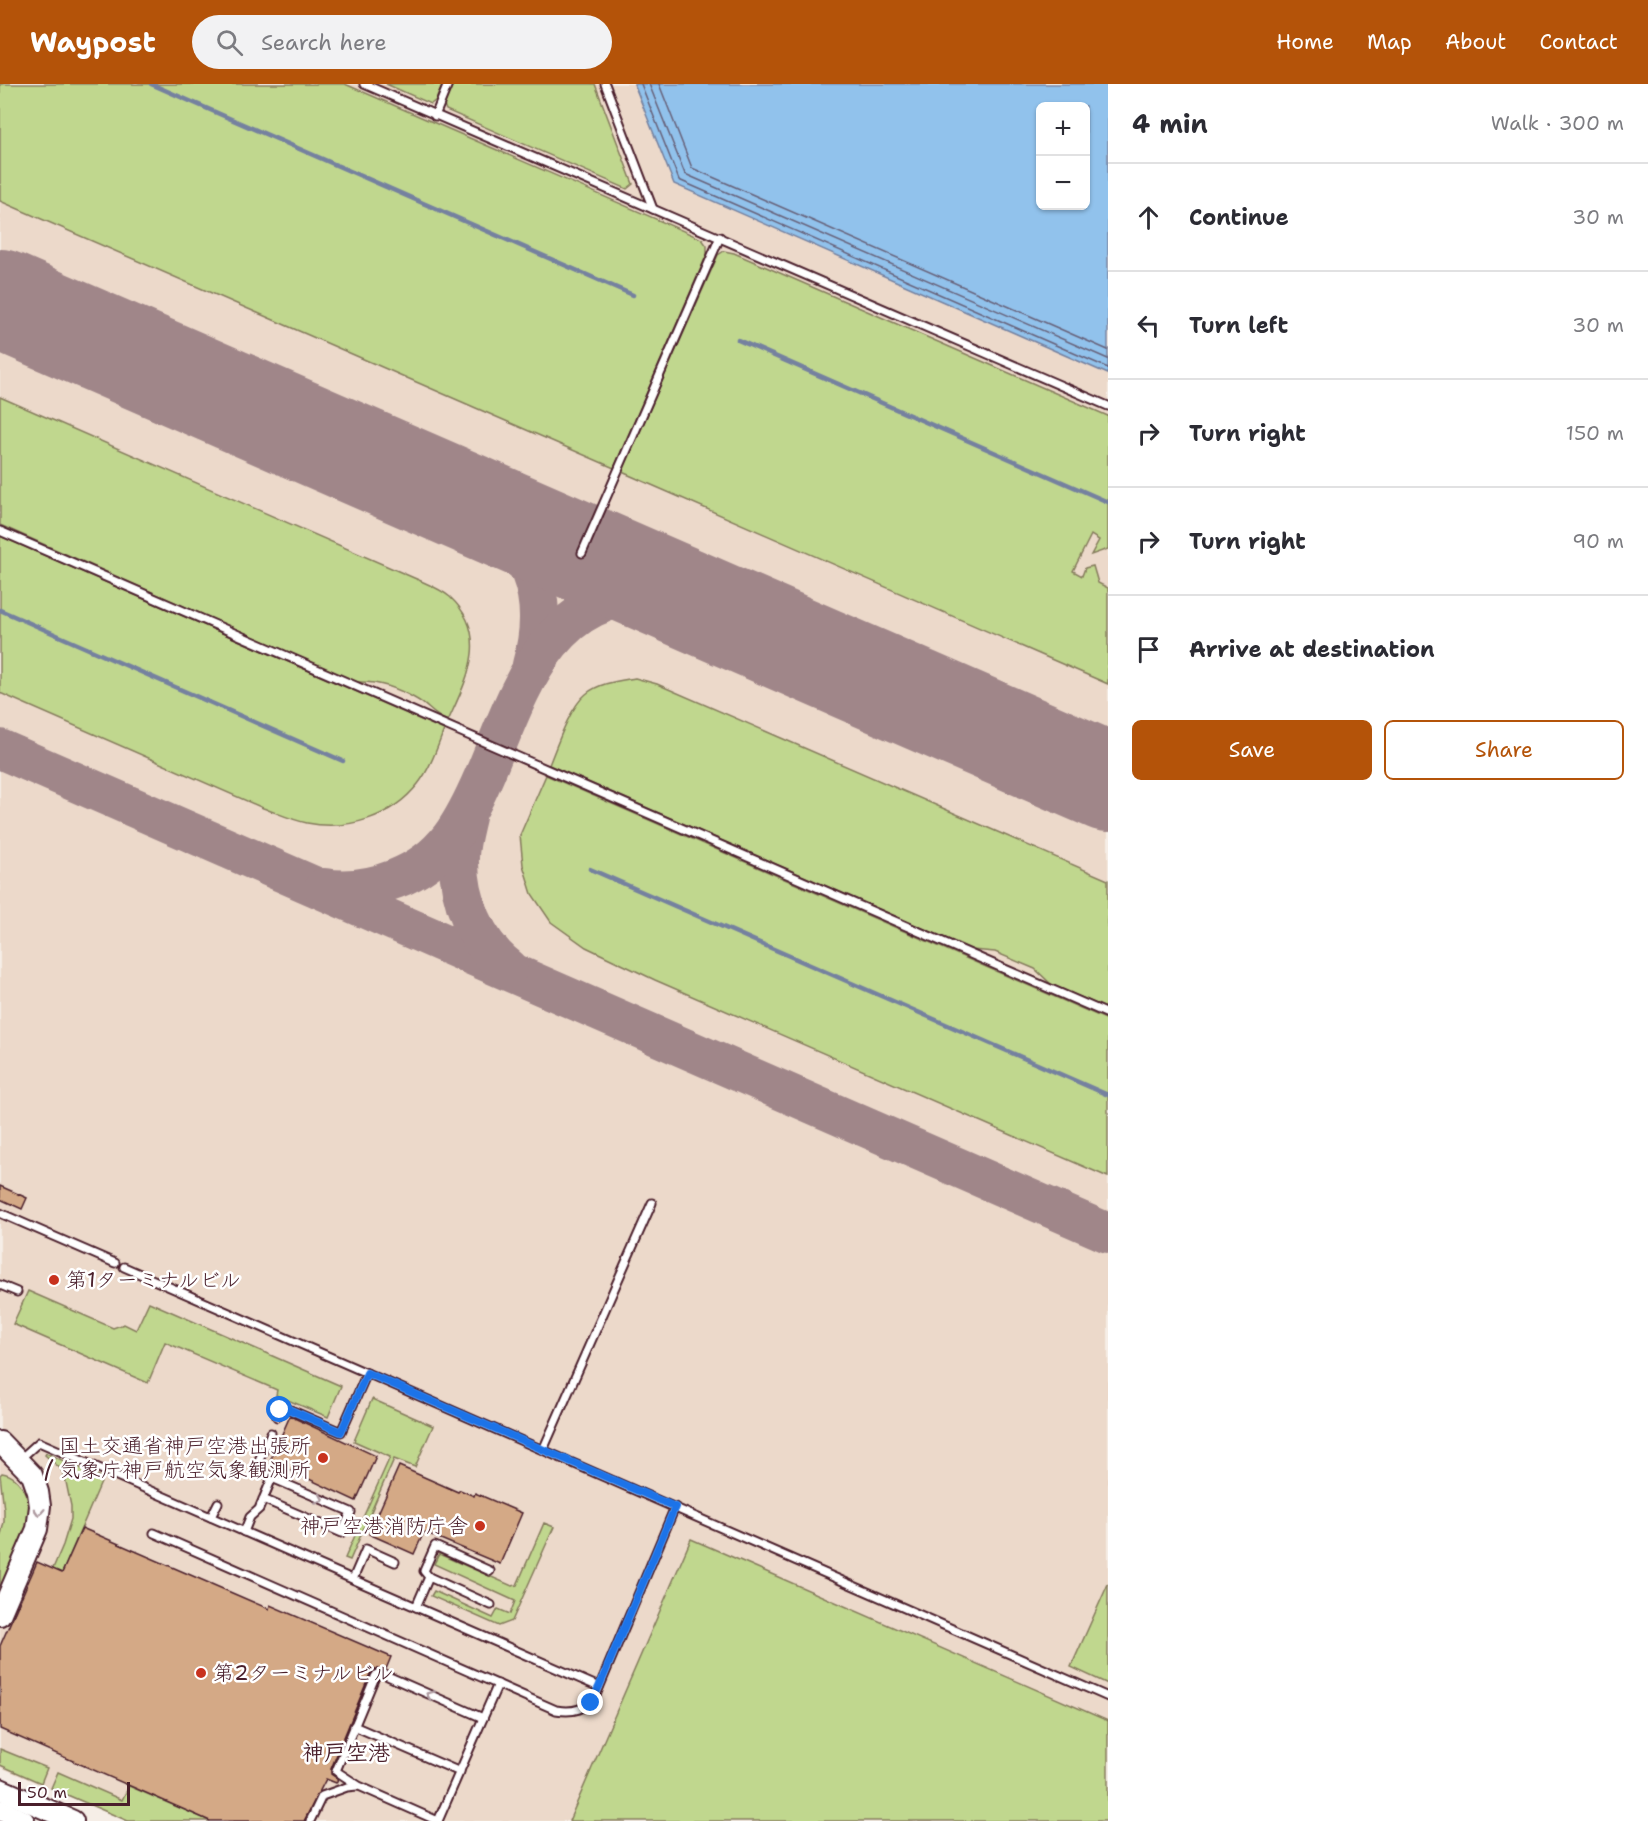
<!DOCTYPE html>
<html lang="en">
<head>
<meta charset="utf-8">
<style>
  body { margin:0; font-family:"Shantell Sans","Klee One",sans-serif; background:#f2f2f3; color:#2b2b33 }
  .controls { position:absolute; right:18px; top:18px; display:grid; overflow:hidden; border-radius:9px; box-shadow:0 2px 4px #0004 }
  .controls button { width:54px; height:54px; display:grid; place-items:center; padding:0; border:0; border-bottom:2px solid #e1e1e2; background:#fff; color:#2b2b33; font:30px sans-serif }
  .scale { position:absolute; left:18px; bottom:15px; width:112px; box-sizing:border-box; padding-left:6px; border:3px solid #4a1f2b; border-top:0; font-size:16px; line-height:21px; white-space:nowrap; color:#4a1f2b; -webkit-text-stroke:4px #fff; paint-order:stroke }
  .stop { position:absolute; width:18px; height:18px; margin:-14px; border:4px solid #1a73e8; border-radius:50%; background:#fff }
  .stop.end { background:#1a73e8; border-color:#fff; box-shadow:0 2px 6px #0008 }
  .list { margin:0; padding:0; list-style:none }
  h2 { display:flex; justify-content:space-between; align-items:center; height:78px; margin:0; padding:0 24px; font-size:26px }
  h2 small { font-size:20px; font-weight:400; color:#7c7c81 }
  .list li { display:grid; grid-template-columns:39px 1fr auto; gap:18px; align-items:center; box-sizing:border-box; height:108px; padding:0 24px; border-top:2px solid #e1e1e2 }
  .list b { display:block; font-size:22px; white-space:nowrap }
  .list em { font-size:20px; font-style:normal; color:#7c7c81 }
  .actions { display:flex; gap:12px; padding:18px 24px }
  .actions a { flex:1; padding:14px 0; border:2px solid #b45309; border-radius:9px; text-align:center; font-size:21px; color:#b45309 }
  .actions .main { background:#b45309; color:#fff }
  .icon { flex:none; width:33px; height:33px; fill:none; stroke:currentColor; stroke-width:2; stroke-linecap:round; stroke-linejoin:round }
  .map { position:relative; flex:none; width:1108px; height:1737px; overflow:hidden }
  header { display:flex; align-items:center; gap:36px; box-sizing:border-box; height:84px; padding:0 30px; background:#b45309; color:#fff }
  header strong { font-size:28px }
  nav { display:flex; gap:33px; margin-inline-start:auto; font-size:21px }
  .search { width:420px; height:54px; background:#f2f2f3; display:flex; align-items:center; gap:15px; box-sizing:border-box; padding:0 21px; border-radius:33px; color:#7c7c81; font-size:22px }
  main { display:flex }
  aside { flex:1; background:#fff }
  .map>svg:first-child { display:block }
  .built { fill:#ecd9ca }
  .green { fill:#c0d78e; stroke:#857b5c; stroke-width:1.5 }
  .water { fill:#91c2ec; stroke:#75819f; stroke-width:1.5; fill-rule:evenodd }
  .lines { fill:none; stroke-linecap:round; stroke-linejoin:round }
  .shore { stroke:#666078; stroke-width:1.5 }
  .stream { stroke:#75819f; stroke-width:4.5 }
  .taxiway { stroke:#a08689; stroke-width:40 }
  .runway { stroke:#a08689; stroke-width:100 }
  .building { fill:#d4a986; stroke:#4a1f2b; stroke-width:1.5 }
  .lane-casing { stroke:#4a1f2b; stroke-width:11 }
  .secondary-casing { stroke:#4a1f2b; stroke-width:24 }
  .lane { stroke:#fff; stroke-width:7 }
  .secondary { stroke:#fff; stroke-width:20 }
  .oneway { stroke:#ae9aa0 }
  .route { stroke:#1a73e8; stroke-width:8 }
  .poi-dot { fill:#c8321e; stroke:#fff; stroke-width:2 }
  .labels { text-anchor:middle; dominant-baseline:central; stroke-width:5; stroke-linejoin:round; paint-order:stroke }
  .poi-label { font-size:21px; fill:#4a1f2b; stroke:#fff; text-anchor:start }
  .neighbourhood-label { font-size:22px; font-weight:bold; fill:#4a1f2b; stroke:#fff }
</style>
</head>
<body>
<header>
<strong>Waypost</strong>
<div class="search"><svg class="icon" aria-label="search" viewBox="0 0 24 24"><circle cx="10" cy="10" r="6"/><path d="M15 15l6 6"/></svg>Search here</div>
<nav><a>Home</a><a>Map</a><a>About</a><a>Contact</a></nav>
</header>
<main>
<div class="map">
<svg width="1108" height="1737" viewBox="0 0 1108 1737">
  <rect width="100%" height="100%" fill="#f6eee7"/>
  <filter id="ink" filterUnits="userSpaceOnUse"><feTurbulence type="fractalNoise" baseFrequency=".0167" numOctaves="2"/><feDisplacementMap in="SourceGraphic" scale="12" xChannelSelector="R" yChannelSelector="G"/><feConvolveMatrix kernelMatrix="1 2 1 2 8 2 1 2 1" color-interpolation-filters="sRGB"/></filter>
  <g filter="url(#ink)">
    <polygon class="built" points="0,0 634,0 674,100 1108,290 1108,1661 682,1474 569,1737 126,1737 0,1683"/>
    <g class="green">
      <polygon points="0,0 345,0 702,155 707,162 707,170 614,384 0,117"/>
      <polygon points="386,0 442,0 436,16 431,20"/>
      <polygon points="453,0 595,0 633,100 627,105 446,26 444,21"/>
      <polygon points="724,167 734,169 1108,332 1108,465 1091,471 1099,456 1091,451 1073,487 1082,492 1085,484 1093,482 1098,499 1108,504 1108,600 622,388 718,171"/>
      <path d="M0 313 421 497C430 501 442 506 450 513 491 551 467 595 448 637 432 631 429 622 416 615 398 604 377 597 356 598L0 441Z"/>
      <path d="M0 452 444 646C437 664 430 685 418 700 392 733 348 747 307 739 292 736 277 729 263 724L0 609Z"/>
      <path d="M635 594 657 600 1108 796V925L1052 901 1035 885 995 868 972 866 549 681C557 661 570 623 586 610 599 599 618 597 635 594Z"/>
      <polygon points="546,691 1108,936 1108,1093 655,896 586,863 551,838 532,810 523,781 520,751"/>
      <polygon points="28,1207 113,1244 124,1240 136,1246 149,1218 341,1302 328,1333 276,1311 277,1306 165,1258 148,1299 13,1240"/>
      <polygon points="372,1315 433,1342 415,1383 394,1375 350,1476 345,1474 390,1373 354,1357"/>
      <polygon points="46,1369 103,1394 16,1596 9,1587 63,1461 71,1435 71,1422 66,1398 61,1385 45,1371"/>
      <path d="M2 1389C23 1392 31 1419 31 1437L0 1515V1455L4 1438V1426L0 1391Z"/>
      <polygon points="544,1439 554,1443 512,1537 499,1542 431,1512 434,1507 493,1534 498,1525 510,1530 515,1517 434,1480 439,1470 512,1502 517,1501"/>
      <polygon points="691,1455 1108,1637 1108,1737 569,1737"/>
      <polygon points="1108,1500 1108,1600 1071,1583"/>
      <polygon points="0,1665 47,1684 41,1699 0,1681"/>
      <polygon points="58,1688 122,1716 129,1702 210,1737 128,1737 51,1704"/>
    </g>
    <path class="water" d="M634 0H1108V290L674 100ZM1040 22H1086V122H1040Z"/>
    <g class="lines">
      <g class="shore">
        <polyline points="641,0 679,96 1108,284"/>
        <polyline points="649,0 685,90 1108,275"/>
        <polyline points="659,0 692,84 1108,266"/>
      </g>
      <g class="stream">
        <polyline points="151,0 633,211"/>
        <polyline points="738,256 1108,418"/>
        <polyline points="0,526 343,677"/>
        <polyline points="590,785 1108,1011"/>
      </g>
      <g class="taxiway">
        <path d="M470 419C529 459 552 510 532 581"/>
        <polyline points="0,665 1108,1149"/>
        <path d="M466 733C463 746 459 760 459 774 458 814 476 860 508 884"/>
        <path d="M324 804C348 808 372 804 395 795 445 776 464 738 484 692 518 612 546 508 654 511 669 511 684 515 698 518"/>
      </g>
      <polyline class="runway" points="0,215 1108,698"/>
    </g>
    <g class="building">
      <polygon points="0,1102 27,1114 22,1125 0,1115"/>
      <polygon points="290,1332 376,1372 356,1417 270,1377"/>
      <polygon points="399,1382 458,1408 460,1406 474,1412 475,1409 522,1429 500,1480 424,1448 414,1470 369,1450"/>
      <polygon points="82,1444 269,1525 270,1521 391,1573 386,1585 375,1585 370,1590 331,1685 331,1690 338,1695 336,1699 326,1695 304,1737 210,1737 0,1645 0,1562 37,1478 62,1489"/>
    </g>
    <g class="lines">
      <g class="lane-casing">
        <g id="lane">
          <polyline points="364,0 1108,322"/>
          <polyline points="605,0 653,125"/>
          <polyline points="435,32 448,0"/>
          <polyline points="0,447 1108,930"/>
          <polyline points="582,469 720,153"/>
          <polyline points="0,1129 115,1179"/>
          <polyline points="124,1183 1108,1613"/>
          <polyline points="0,1201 17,1208"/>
          <polyline points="277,1333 280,1326 286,1324 341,1348 367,1289"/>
          <polyline points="271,1349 256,1383 272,1394"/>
          <polyline points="543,1366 652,1119"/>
          <polyline points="19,1376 39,1358 599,1603"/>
          <polyline points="211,1433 218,1419"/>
          <polyline points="244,1448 250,1433 259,1425 272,1394 351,1428 342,1449 263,1415"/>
          <path d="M154 1449 556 1626C573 1629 586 1626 596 1611L675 1423"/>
          <polyline points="429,1493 491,1521"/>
          <polyline points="353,1495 366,1465 395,1478"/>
          <polyline points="416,1523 429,1493 424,1487 435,1462 490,1487"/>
          <polyline points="354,1642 460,1688"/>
          <polyline points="310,1737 322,1712 347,1703 357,1702"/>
          <polyline points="438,1737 359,1702 336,1687 375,1593 377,1590 383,1590 483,1634"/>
          <polyline points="438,1737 498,1600"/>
        </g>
      </g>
      <g class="secondary-casing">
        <g id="secondary">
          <polyline points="0,1358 32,1391 38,1408 40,1422 37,1445 0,1531"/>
          <polyline points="0,1705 73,1737"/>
          <polyline points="0,1726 24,1737"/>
        </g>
      </g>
      <use href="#lane" class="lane"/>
      <use href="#secondary" class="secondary"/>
    </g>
    <defs><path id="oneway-chevron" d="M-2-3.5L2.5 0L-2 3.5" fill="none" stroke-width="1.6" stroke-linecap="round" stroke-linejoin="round" transform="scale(1.5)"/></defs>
    <g class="oneway">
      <use href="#oneway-chevron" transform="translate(320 1415) rotate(24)"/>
      <use href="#oneway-chevron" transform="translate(39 1428) rotate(93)"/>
      <use href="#oneway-chevron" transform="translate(430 1611) rotate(-156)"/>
    </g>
  </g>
  <g class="lines" filter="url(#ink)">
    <polyline class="route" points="280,1326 286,1324 341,1348 367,1289 675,1423 599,1603 591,1619"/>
  </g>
  <g class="poi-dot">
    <circle cx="54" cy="1196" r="6"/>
    <circle cx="323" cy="1374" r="6"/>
    <circle cx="480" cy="1442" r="6"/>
    <circle cx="201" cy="1589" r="6"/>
  </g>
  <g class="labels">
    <g class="poi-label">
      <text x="66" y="1196">第1ターミナルビル</text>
      <text x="311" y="1362" text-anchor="end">国土交通省神戸空港出張所<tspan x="311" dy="24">/ 気象庁神戸航空気象観測所</tspan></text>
      <text x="468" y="1442" text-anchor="end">神戸空港消防庁舎</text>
      <text x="213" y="1589">第2ターミナルビル</text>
    </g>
    <g class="neighbourhood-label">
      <text x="346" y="1668">神戸空港</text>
    </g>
  </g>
</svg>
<div class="controls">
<button>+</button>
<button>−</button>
</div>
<div class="scale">50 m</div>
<div class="stop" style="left:280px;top:1326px"></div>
<div class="stop end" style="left:591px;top:1619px"></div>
</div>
<aside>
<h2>4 min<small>Walk · 300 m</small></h2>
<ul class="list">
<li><svg class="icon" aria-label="ahead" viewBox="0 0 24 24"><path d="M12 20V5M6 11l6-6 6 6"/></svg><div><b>Continue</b></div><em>30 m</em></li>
<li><svg class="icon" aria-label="left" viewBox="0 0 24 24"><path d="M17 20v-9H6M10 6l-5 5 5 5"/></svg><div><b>Turn left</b></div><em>30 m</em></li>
<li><svg class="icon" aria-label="right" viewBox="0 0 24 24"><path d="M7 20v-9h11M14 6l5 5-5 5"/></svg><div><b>Turn right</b></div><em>150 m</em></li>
<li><svg class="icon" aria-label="right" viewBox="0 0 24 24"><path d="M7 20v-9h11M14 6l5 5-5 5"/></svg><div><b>Turn right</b></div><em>90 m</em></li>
<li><svg class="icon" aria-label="arrive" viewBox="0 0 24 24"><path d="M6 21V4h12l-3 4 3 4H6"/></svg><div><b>Arrive at destination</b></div></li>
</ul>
<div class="actions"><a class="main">Save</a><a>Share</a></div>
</aside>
</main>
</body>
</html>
